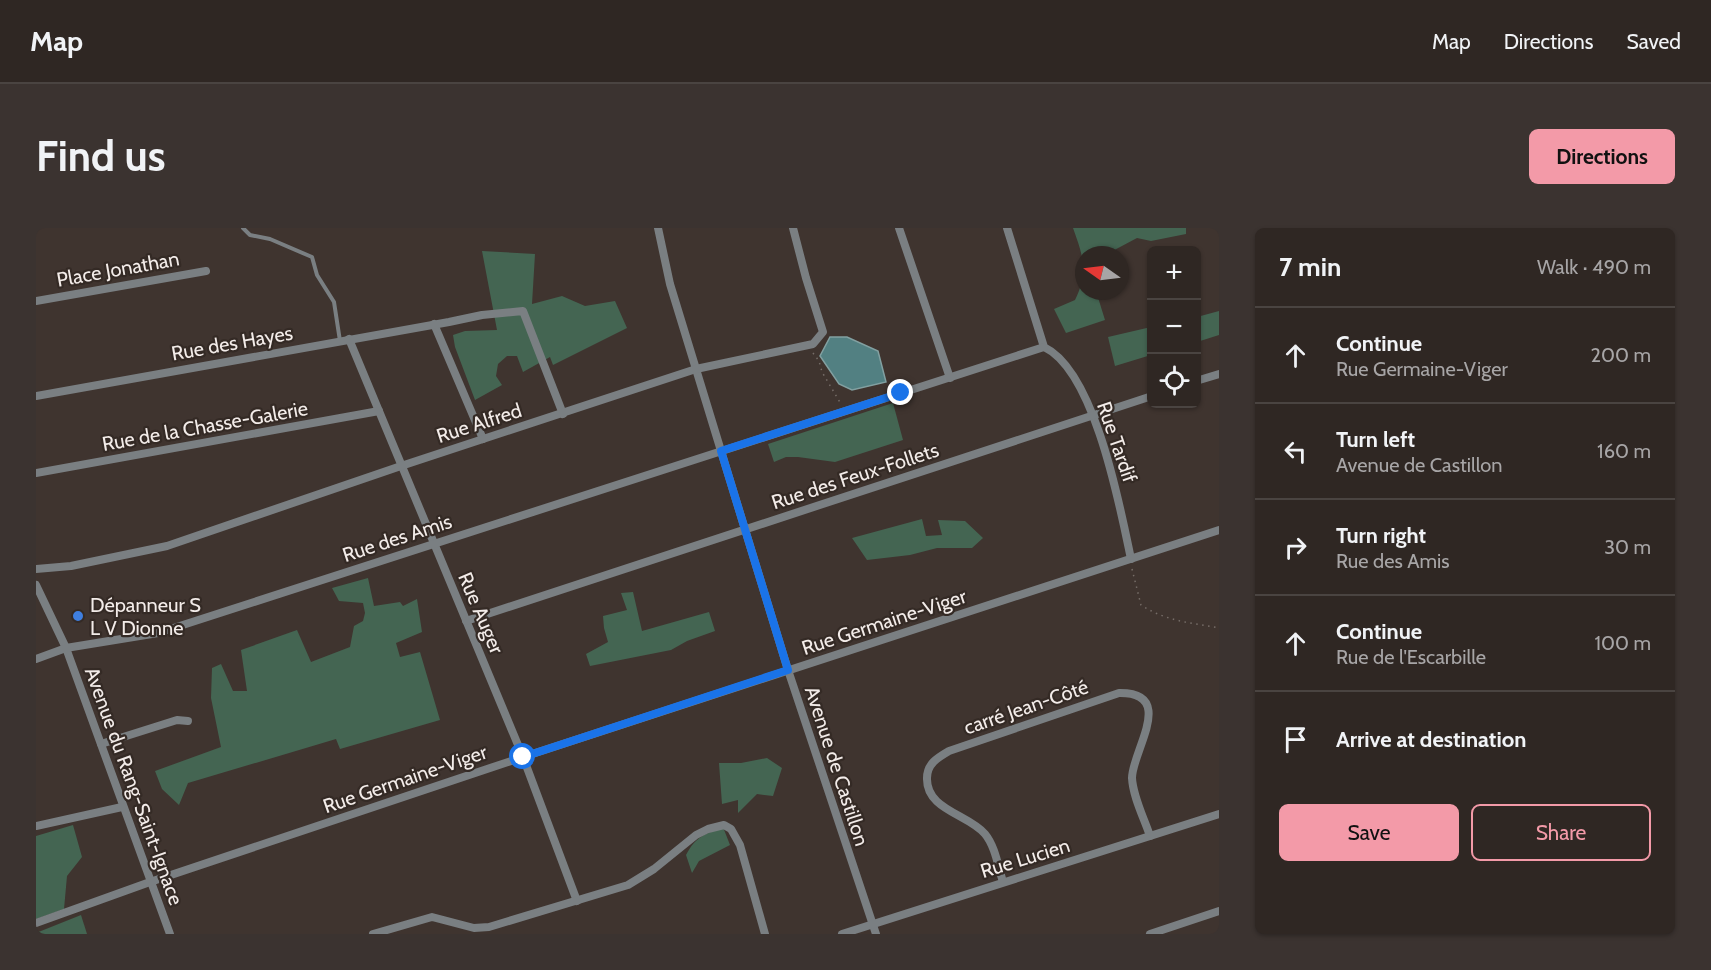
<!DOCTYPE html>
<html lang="en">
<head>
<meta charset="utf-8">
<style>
  body { margin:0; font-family:Cabin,sans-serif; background:#3b3330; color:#f1f3f6 }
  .controls { position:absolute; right:18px; top:18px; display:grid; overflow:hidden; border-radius:9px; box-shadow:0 2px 4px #0004 }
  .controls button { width:54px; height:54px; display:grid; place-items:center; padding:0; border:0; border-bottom:2px solid #4a4441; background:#2f2723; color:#f1f3f6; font:30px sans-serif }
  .compass { position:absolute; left:1039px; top:18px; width:54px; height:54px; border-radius:50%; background:#2f2723; box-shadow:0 2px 4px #0004; rotate:284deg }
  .stop { position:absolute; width:18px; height:18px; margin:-14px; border:4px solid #1a73e8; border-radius:50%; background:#fff }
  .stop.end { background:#1a73e8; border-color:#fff; box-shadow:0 2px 6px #0008 }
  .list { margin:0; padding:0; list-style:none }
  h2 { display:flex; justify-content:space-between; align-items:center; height:78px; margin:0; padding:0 24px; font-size:26px }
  h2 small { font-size:20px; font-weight:400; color:#a7a5a6 }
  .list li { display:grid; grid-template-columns:39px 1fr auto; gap:18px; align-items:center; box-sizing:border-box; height:96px; padding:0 24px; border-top:2px solid #4a4441 }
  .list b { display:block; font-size:22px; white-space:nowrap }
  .list p { margin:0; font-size:20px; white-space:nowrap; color:#a7a5a6 }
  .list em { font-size:20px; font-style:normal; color:#a7a5a6 }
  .actions { display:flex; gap:12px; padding:18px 24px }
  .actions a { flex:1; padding:14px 0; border:2px solid #f39aa8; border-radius:9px; text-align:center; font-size:21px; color:#f39aa8 }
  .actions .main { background:#f39aa8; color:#111 }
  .icon { flex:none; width:33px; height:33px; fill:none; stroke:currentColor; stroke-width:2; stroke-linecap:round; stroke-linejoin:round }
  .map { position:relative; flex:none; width:1183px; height:706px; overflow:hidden; border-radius:9px }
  header { display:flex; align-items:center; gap:36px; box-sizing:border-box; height:84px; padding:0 30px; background:#2f2723; border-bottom:2px solid #4a4441 }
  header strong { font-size:28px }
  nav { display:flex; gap:33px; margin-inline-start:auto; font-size:21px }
  .intro { display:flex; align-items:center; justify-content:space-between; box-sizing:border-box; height:144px; padding:0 36px }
  h1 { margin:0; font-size:42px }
  .button { padding:15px 27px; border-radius:9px; background:#f39aa8; color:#111; font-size:21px; font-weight:700 }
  main { display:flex; gap:36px; padding:0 36px }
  aside { flex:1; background:#2f2723; border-radius:9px; box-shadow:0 2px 4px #0004 }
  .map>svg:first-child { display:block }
  .forest { fill:#446552 }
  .water { fill:#528082; stroke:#82a0a1; stroke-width:1.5 }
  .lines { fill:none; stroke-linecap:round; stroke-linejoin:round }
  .path { stroke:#766d68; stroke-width:1.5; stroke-dasharray:1.5 4.5; stroke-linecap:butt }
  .lane { stroke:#7a7f82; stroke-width:4 }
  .street { stroke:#7a7f82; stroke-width:8 }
  .route { stroke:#1a73e8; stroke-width:8 }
  .shop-dot { fill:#3f7fe0; stroke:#342a25; stroke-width:2 }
  .labels { text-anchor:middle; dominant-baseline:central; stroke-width:4.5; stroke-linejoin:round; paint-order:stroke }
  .street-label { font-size:20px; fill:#f3ece9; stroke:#342a25 }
  .poi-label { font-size:20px; fill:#f3ece9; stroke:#342a25; text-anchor:start }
</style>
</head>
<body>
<header>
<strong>Map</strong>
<nav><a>Map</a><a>Directions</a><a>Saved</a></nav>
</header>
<div class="intro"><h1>Find us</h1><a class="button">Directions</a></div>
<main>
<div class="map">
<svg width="1183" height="706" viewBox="0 0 1183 706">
  <rect width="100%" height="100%" fill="#3f342f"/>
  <g class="forest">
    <path d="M1037 0H1150V6L1115 13 1101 10 1069 27H1048V63H1060L1069 92 1030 105 1018 81 1039 72C1053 44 1047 28 1037 0Z"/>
    <polygon points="446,23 499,26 496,76 526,68 549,78 579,73 591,100 517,137 514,129 487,144 481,128 471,128 462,136 460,148 466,157 439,172 419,119 417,107 429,103 461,102"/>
    <polygon points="1183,83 1183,107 1161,114 1161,89"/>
    <polygon points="1115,99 1115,127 1079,138 1072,109"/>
    <polygon points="857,175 867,212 799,234 762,229 750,229 738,234 732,216"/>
    <polygon points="886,291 890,308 906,307 902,292 929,293 947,310 936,320 901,320 874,327 831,332 816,310"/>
    <polygon points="332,350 338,378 364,374 367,378 381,371 386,404 360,415 364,429 384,424 404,492 304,521 300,511 152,555 143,577 126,561 119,543 185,519 175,470 176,440 185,436 197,463 211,463 205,422 261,402 275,434 314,419 318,398 327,393 329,385 327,375 303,373 296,360"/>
    <polygon points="597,364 606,403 673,384 679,403 651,413 635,422 554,438 550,426 572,414 568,400 567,388 591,382 585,365"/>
    <polygon points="731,530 746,540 737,568 721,566 702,585 702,572 686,576 683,535 705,535"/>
    <polygon points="37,597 46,629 31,648 28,681 0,691 0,608"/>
    <path d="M687 599 694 617 663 633 656 645 650 627C660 608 668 607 687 599Z"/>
    <polygon points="45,687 51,706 0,706 0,705"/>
  </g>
  <polygon class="water" points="794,109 811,109 842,123 850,154 816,162 803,156 784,128"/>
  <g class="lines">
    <g class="path">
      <polyline points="777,125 783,133 786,144 805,176"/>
      <path d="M1096 341 1105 377C1129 393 1156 395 1183 400"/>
    </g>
    <polyline class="lane" points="207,0 214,7 234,11 276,29 281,47 298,74 304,113"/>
    <g class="street">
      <polyline points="622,0 634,56 752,442 840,706"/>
      <polyline points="863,0 914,150"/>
      <path d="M971 0 1008 119C1059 143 1084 279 1095 331"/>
      <polyline points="0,73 170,43"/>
      <polyline points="398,96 447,211"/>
      <polyline points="313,111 487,529 541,673"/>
      <polyline points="1160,153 1183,146"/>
      <polyline points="0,168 413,94 446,87 487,83 527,186"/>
      <polyline points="0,245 343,183"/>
      <polyline points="0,341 35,338 131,318 365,238 660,141 777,116 787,104 770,50 757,0"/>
      <polyline points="0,357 30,420 134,706"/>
      <polyline points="430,393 1116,168"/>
      <polyline points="0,431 30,420 122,405 1008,119"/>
      <polyline points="65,516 141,492 152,493"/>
      <polyline points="0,598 86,579"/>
      <path d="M967 654C962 638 959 618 949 606 932 586 890 582 891 550 891 536 901 530 913 523L1083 465C1141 464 1096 523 1096 550 1097 569 1108 590 1114 608"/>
      <polyline points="0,695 114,654 487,529 1183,302"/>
      <polyline points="337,706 396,689 438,700 453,699 592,657 618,641 660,607 672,601 688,597 695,601 704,617 729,706"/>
      <polyline points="806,706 1183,586"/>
      <polyline points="1114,706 1183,683"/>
    </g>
  </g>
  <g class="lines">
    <polyline class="route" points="487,529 752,442 685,223 865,165"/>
  </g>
  <circle class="shop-dot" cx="42" cy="388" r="6"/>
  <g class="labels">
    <g class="street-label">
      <text transform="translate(82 41) rotate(-10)">Place Jonathan</text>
      <text transform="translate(196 115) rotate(-10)">Rue des Hayes</text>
      <text transform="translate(443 195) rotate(-18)">Rue Alfred</text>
      <text transform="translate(169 198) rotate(-10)">Rue de la Chasse-Galerie</text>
      <text transform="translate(1081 214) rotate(71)">Rue Tardif</text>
      <text transform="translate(819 248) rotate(-18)">Rue des Feux-Follets</text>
      <text transform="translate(361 310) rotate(-18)">Rue des Amis</text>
      <text transform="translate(445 385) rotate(67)">Rue Auger</text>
      <text transform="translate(848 394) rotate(-18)">Rue Germaine-Viger</text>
      <text transform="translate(990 479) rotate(-19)">carré Jean-Côté</text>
      <text transform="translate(801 538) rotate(72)">Avenue de Castillon</text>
      <text transform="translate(369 551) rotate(-19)">Rue Germaine-Viger</text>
      <text transform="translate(98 558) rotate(70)">Avenue du Rang-Saint-Ignace</text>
      <text transform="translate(989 630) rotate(-17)">Rue Lucien</text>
    </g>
    <g class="poi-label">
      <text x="54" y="377">Dépanneur S<tspan x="54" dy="23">L V Dionne</tspan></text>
    </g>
  </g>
</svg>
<div class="controls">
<button>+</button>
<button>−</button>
<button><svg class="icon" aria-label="locate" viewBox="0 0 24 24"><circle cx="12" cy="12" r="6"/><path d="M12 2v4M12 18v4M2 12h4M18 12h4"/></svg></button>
</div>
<svg class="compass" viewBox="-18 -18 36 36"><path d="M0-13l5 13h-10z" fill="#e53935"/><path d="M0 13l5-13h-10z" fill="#a7a5a6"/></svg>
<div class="stop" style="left:487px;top:529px"></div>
<div class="stop end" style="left:865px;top:165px"></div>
</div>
<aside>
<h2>7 min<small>Walk · 490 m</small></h2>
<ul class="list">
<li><svg class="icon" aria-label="ahead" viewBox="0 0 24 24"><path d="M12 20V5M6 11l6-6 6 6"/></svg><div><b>Continue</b><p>Rue Germaine-Viger</p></div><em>200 m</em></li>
<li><svg class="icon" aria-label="left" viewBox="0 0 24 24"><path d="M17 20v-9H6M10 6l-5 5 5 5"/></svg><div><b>Turn left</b><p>Avenue de Castillon</p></div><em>160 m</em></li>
<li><svg class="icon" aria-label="right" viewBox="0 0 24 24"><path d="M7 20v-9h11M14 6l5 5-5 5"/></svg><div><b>Turn right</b><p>Rue des Amis</p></div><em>30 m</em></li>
<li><svg class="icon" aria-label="ahead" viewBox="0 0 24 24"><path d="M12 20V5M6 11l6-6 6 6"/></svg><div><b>Continue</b><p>Rue de l'Escarbille</p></div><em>100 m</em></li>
<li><svg class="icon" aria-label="arrive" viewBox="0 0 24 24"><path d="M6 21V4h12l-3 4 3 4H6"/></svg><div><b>Arrive at destination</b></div></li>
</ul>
<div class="actions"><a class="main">Save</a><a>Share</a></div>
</aside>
</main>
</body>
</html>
